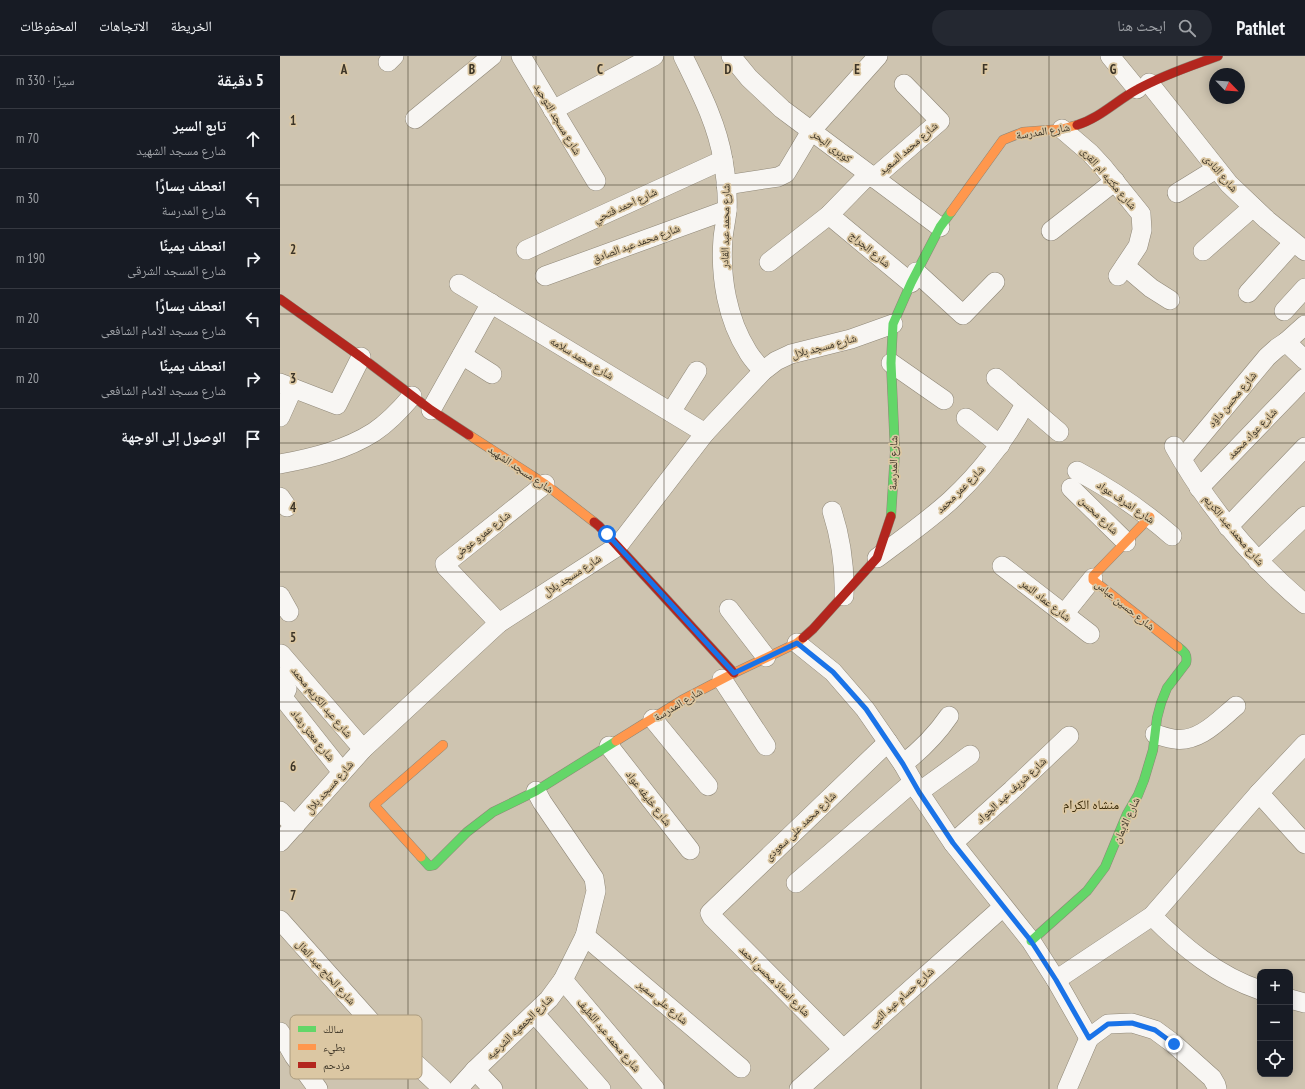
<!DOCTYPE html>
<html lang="ar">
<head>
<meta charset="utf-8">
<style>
  body { margin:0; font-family:"PT Sans Narrow","Noto Naskh Arabic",sans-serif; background:#242831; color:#f1f3f6; direction:rtl }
  .controls { position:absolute; right:12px; bottom:12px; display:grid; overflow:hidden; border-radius:8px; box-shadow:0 2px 10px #0003 }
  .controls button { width:36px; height:36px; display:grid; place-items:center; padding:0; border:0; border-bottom:1px solid #363941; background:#171b24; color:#f1f3f6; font:20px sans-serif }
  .compass { position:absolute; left:929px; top:12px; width:36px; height:36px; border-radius:50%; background:#171b24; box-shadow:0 2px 10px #0003; rotate:115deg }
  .stop { position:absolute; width:12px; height:12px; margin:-9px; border:3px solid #1a73e8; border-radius:50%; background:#fff }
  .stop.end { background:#1a73e8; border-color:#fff; box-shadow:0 1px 4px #0008 }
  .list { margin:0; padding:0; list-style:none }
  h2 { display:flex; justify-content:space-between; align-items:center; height:52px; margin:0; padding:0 16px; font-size:17px }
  h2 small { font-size:13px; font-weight:400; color:#9ea1a6 }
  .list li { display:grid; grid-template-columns:26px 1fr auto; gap:12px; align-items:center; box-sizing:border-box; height:60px; padding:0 16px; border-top:1px solid #363941 }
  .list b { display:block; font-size:15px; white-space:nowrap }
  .list p { margin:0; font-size:13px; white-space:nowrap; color:#9ea1a6 }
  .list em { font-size:13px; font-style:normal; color:#9ea1a6 }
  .icon { flex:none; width:22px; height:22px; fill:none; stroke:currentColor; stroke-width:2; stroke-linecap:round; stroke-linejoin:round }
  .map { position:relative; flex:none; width:1025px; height:1033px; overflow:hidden; direction:ltr }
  header { display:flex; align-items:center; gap:24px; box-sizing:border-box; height:56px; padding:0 20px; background:#171b24; border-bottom:1px solid #363941 }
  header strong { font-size:19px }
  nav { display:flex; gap:22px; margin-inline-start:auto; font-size:14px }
  .search { width:280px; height:36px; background:#242831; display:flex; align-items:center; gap:10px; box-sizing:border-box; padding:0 14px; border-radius:22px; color:#9ea1a6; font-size:15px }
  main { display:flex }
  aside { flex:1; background:#171b24 }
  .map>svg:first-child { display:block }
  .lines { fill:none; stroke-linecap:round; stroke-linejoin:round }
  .street-casing { stroke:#8f8777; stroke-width:20 }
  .fast-casing { stroke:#8f8777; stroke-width:10 }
  .slow-casing { stroke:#8f8777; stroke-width:10 }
  .jam-casing { stroke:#8f8777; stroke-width:10 }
  .street { stroke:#f8f6f3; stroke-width:19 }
  .fast { stroke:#63d668; stroke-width:9 }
  .slow { stroke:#ff974d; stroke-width:9 }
  .jam { stroke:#b3261e; stroke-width:9 }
  .route { stroke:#1a73e8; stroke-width:5 }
  .grid { fill:none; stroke:#3c3426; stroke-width:1; stroke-opacity:0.55 }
  .labels { text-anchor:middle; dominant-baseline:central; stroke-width:3.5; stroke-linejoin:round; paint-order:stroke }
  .street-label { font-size:11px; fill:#3c3426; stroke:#dbc7a3 }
  .quarter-label { font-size:13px; fill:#3b2b09; stroke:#dbc7a3 }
  .key { fill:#dbc7a3; stroke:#ab9b7e; stroke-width:1 }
  .key-label { font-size:11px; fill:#3c3426 }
  .grid-label { font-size:13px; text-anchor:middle; font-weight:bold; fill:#3c3426; stroke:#dbc7a3; stroke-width:3.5; stroke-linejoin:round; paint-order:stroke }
</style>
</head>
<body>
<header>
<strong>Pathlet</strong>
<div class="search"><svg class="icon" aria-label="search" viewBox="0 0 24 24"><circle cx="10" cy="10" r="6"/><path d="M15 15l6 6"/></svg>ابحث هنا</div>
<nav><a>الخريطة</a><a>الاتجاهات</a><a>المحفوظات</a></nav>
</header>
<main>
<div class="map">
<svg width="1025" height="1033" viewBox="0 0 1025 1033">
  <rect width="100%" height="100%" fill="#cec4b0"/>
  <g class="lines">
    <g class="street-casing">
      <g id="street">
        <polyline points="241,0 316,125"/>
        <path d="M403 0C419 33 437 67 443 104 446 121 448 139 447 155 446 164 444 173 443 182 440 221 447 263 468 296 472 303 478 309 483 315"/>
        <polyline points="451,0 469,22 502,53 660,171"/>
        <polyline points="830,0 857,33"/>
        <polyline points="108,6 114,0"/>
        <polyline points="869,27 949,128 987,164 1025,195"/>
        <polyline points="273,54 374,0"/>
        <polyline points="135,63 212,0"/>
        <polyline points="782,73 810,97 823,111 861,158 862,174 858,190 838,220"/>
        <polyline points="594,122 660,65 624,28"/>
        <polyline points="446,129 498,121 506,117 531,75 598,0"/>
        <polyline points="897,137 936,113"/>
        <polyline points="549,159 631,227"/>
        <polyline points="771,175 835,125"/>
        <polyline points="246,194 443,104"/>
        <polyline points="923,195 973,151"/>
        <polyline points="489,206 549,159 589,118"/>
        <polyline points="845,210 871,232 890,244"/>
        <polyline points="636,216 683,259 715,226"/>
        <polyline points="265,220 447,154"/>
        <polyline points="179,228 425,377"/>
        <polyline points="968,237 1013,187"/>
        <polyline points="1004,255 1025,232"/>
        <polyline points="1006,286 1025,304"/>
        <polyline points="182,299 212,318"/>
        <polyline points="611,307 664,344"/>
        <polyline points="716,322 779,376"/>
        <polyline points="0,327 57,349 81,301"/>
        <polyline points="151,354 211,247"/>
        <polyline points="391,356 417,315"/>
        <polyline points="0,361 13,332"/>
        <polyline points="686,362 720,389"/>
        <path d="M894 390C928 451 971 503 1025 548"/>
        <polyline points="902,403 987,301 997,292 1006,286 1025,269"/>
        <path d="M0 408C32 402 66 394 94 376 109 366 121 353 132 340"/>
        <path d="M797 415C833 434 861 453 892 480"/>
        <polyline points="791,432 846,486"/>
        <polyline points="919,432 1025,322"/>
        <polyline points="0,441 7,451"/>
        <path d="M552 455C561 483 565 510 564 540"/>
        <polyline points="948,471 1025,391"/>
        <path d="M597 502C622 483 648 465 671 444 701 416 726 383 745 348"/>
        <polyline points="978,505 1025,460"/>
        <polyline points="722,510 810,578"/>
        <polyline points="0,540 9,556"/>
        <polyline points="449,553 486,601"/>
        <polyline points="784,558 813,522"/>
        <polyline points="219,567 166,511 165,508 265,428"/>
        <polyline points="517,587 553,616 585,653 623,708 639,736 673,787 751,885 776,924 809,982"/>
        <polyline points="1,598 83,693"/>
        <polyline points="0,621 7,633 3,641 4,643 62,716"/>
        <polyline points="442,623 486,690"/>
        <polyline points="373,663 428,730"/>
        <path d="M875 678C881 680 888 682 894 683 919 687 939 664 956 650"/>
        <polyline points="329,690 410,794"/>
        <path d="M623 708C641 694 656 679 669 660"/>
        <polyline points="639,736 690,699"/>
        <polyline points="979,737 1025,788"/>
        <polyline points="0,755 15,770"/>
        <polyline points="0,786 83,693 219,567 338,490 425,377 483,315 496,305 511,298 571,283 613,268"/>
        <polyline points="673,787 732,734 789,680"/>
        <polyline points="516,827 633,726"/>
        <path d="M872 860C903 891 938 920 980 934"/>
        <polyline points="0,864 93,968 163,1033"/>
        <polyline points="305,880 461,1012"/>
        <polyline points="283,924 375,1033"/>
        <polyline points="776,924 872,860 979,737 1025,688"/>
        <polyline points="1010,943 1025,947"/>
        <polyline points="255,958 321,1033"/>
        <polyline points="0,976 14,1000 38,1033"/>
        <polyline points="809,982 828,968 852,967 875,974 894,988 932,1022 936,1029 937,1033"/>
        <polyline points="563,993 432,861 430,857 608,686"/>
        <polyline points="195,1014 213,1033"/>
        <polyline points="178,1033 195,1014 269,943 283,924 305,880 316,835 314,822 262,746 256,735"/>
        <polyline points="519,1033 723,851"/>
        <polyline points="787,1033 809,982"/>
      </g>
    </g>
    <g class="fast-casing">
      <g id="fast">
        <polyline points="611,460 615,396 611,307 613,268 631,227 660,171 671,156"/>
        <polyline points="141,801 149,810 154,809 187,776 213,756 256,735 336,685"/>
        <path d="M751 885 807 835 825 811 847 758 858 739 864 724 873 694 877 662 881 647 887 632 906 607C908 598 904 596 898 591"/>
      </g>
    </g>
    <g class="slow-casing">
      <g id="slow">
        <polyline points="671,156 723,84 743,76 782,73 797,69"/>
        <polyline points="189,379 265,428 314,466"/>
        <polyline points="870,461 813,520 813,524 898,591"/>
        <polyline points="336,685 402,644 454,617 517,587 523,582"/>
        <polyline points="141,801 94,749 163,689"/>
      </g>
    </g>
    <g class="jam-casing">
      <g id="jam">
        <path d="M797 69C820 62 837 44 858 33 883 19 911 10 938 0"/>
        <polyline points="0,243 81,301 151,354 189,379"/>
        <polyline points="314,466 319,470 454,617"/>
        <polyline points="523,582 533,573 597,502 611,460"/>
      </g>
    </g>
    <use href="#street" class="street"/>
    <use href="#fast" class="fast"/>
    <use href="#slow" class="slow"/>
    <use href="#jam" class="jam"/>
  </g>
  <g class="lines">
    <polyline class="route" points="327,478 454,617 517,587 553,616 586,653 623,708 639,736 673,787 751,885 776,924 809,982 828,968 852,967 875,974 894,988"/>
  </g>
  <path class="grid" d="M128 0V1033M256 0V1033M384 0V1033M512 0V1033M641 0V1033M769 0V1033M897 0V1033M0 129H1025M0 258H1025M0 387H1025M0 516H1025M0 646H1025M0 775H1025M0 904H1025"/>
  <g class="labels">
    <g class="street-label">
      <text transform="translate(278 63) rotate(59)">شارع مسجد التوحيد</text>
      <text transform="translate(763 75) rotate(-9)">شارع المدرسة</text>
      <text transform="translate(552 90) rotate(37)">كوبرى البحر</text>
      <text transform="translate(628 92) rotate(-41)">شارع محمد السعيد</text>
      <text transform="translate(941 117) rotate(49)">شارع النادى</text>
      <text transform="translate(829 122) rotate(49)">شارع مكتبه ام القرى</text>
      <text transform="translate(345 149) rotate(-25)">شارع احمد فتحي</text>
      <text transform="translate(445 170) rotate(-89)">شارع محمد عبد القادر</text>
      <text transform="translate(356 187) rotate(-20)">شارع محمد عبد الصادق</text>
      <text transform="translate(590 193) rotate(40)">شارع الجراج</text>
      <text transform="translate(544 290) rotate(-15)">شارع مسجد بلال</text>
      <text transform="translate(302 302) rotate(31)">شارع محمد سلامه</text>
      <text transform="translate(952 343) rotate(-50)">شارع محسن داؤد</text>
      <text transform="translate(972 377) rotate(-46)">شارع عواد محمد</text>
      <text transform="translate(613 407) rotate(-89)">شارع المدرسة</text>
      <text transform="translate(241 413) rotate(34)">شارع مسجد الشهيد</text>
      <text transform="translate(680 433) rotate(-45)">شارع عمر محمد</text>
      <text transform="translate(846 446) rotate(34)">شارع اشرف عواد</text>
      <text transform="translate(819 459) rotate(44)">شارع محسن</text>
      <text transform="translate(954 474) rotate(50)">شارع محمد عبد الكريم</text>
      <text transform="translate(202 478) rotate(-38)">شارع عمرو عوض</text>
      <text transform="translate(292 519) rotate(-33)">شارع مسجد بلال</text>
      <text transform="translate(766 544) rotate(38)">شارع عماد النمر</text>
      <text transform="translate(845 549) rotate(39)">شارع حسين عباس</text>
      <text transform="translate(42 646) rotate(50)">شارع عبد الكريم محمد</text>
      <text transform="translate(398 648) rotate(-31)">شارع المدرسة</text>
      <text transform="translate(33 679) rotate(51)">شارع معتز رشاد</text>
      <text transform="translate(49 731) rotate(-49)">شارع مسجد بلال</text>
      <text transform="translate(731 734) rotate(-43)">شارع شريف عبد الجواد</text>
      <text transform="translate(369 742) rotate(52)">شارع خليفه عواد</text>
      <text transform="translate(846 764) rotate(-65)">شارع الايمان</text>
      <text transform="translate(520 770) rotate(-44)">شارع محمد على سعودى</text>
      <text transform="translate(46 916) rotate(48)">شارع الحاج عبد العال</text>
      <text transform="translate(495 925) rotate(45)">شارع استاذ محسن احمد</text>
      <text transform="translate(621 941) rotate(-42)">شارع حسام عبد النبى</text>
      <text transform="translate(383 946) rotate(40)">شارع على سمير</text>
      <text transform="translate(239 971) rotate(-44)">شارع الجمعيه الشرعيه</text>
      <text transform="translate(329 979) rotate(50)">شارع محمد عبد اللطيف</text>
    </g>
    <g class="quarter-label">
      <text x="811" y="748">منشاه الكرام</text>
    </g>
  </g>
  <rect x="10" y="959" width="132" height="64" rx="6" class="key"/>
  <rect x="18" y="970" width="18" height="6" fill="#63d668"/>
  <rect x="18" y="988" width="18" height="6" fill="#ff974d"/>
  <rect x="18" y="1006" width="18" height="6" fill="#b3261e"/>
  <g class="key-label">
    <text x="43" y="977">سالك</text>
    <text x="43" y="995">بطيء</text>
    <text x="43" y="1013">مزدحم</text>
  </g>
  <g class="grid-label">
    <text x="64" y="18">A</text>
    <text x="192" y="18">B</text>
    <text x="320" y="18">C</text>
    <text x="448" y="18">D</text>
    <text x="577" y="18">E</text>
    <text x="705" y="18">F</text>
    <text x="833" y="18">G</text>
    <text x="13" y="69">1</text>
    <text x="13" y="198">2</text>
    <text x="13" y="327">3</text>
    <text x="13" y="456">4</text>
    <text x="13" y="586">5</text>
    <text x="13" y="715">6</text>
    <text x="13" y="844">7</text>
  </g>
</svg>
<div class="controls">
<button>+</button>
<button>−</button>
<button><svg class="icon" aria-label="locate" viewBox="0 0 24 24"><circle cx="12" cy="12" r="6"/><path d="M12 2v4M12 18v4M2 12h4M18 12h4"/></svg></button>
</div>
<svg class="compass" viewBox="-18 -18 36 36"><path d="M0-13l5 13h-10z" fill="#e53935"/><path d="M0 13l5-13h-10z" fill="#9ea1a6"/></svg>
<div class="stop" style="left:327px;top:478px"></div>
<div class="stop end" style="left:894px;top:988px"></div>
</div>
<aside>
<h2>5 دقيقة<small>سيرًا · 330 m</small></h2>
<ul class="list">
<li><svg class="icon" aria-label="ahead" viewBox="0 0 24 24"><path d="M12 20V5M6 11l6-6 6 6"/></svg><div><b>تابع السير</b><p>شارع مسجد الشهيد</p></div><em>70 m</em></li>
<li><svg class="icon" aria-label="left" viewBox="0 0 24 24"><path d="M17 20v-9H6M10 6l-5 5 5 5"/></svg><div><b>انعطف يسارًا</b><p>شارع المدرسة</p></div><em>30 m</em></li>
<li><svg class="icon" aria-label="right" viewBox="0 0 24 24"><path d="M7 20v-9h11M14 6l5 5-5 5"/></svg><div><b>انعطف يمينًا</b><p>شارع المسجد الشرقى</p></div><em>190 m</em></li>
<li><svg class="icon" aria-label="left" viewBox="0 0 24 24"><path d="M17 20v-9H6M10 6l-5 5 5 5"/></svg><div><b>انعطف يسارًا</b><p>شارع مسجد الامام الشافعى</p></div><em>20 m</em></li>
<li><svg class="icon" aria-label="right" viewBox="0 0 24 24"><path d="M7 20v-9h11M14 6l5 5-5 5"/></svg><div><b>انعطف يمينًا</b><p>شارع مسجد الامام الشافعى</p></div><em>20 m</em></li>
<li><svg class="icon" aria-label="arrive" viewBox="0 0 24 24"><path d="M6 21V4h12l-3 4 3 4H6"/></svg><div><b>الوصول إلى الوجهة</b></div></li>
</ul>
</aside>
</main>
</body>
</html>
